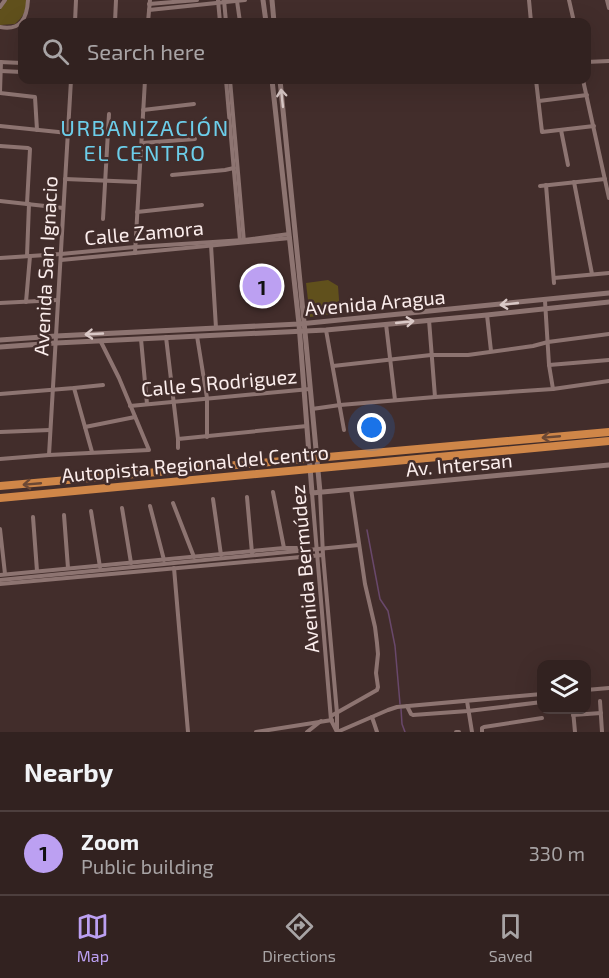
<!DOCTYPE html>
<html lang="en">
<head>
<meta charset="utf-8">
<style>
  body { margin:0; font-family:"Exo 2",sans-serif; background:#3a2a29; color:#f1f3f6 }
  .controls { position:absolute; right:18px; bottom:18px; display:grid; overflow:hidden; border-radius:12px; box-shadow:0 6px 24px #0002 }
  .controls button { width:54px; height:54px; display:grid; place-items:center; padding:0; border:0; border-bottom:2px solid #4d3f3e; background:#322220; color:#f1f3f6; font:30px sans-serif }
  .you { position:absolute; left:372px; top:428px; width:21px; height:21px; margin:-15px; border:4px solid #fff; border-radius:50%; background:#1a73e8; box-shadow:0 0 0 9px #1a73e833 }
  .badge { display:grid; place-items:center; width:39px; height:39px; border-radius:50%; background:#bca0f2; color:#111; font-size:20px; font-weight:700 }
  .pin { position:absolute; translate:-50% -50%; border:3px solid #fff; box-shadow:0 2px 6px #0006 }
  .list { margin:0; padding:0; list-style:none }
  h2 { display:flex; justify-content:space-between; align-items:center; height:78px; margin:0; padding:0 24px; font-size:26px }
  h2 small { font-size:20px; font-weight:400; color:#a8a4a5 }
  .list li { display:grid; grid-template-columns:39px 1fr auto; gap:18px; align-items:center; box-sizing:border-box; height:84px; padding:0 24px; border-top:2px solid #4d3f3e }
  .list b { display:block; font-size:22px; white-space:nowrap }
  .list p { margin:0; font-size:20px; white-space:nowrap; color:#a8a4a5 }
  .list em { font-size:20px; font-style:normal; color:#a8a4a5 }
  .icon { flex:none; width:33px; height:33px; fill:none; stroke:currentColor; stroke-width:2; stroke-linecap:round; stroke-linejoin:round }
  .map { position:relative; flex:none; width:609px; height:732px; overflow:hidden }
  .search { position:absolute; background:#322220; box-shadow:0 6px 24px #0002; left:18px; right:18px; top:18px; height:66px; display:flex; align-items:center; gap:15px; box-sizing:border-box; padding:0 21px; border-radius:12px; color:#a8a4a5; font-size:22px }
  .sheet { height:162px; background:#322220 }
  nav { display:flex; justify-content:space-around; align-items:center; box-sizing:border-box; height:84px; border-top:2px solid #4d3f3e; background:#322220; font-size:16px; color:#a8a4a5 }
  nav a { display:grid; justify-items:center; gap:3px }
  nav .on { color:#bca0f2 }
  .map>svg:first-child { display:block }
  .green { fill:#60501c }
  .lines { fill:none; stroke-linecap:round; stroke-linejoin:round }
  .stream { stroke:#69486b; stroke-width:1.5 }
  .minor { stroke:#8d7471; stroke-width:4 }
  .tertiary { stroke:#8d7471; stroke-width:5 }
  .motorway { stroke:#cf8648; stroke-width:8 }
  .oneway { stroke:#dac9c7 }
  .oneway2 { stroke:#6c4834 }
  .labels { text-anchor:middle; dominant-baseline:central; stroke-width:5; stroke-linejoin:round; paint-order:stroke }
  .street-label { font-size:20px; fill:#fbedec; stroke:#422d2b }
  .quarter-label { font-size:22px; letter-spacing:1.5px; fill:#6cceea; stroke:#422d2b }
</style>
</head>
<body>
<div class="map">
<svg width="609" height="732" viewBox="0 0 609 732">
  <rect width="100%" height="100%" fill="#422d2b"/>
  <g class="green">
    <path d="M7 0H27C27 10 23 17 15 24L0 25V10Z"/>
    <polygon points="328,280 338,286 340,313 310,317 306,283"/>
  </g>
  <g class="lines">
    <g class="stream">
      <polyline points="367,530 380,599 388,611 395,646 400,704"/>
      <polyline points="401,709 402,724 405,732"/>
    </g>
    <g class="minor">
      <polyline points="218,0 220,22"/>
      <polyline points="224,0 226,22"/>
      <polyline points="529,0 531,22"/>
      <polyline points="569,0 574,22"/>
      <polyline points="607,0 609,8"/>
      <polyline points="237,1 240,22"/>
      <polyline points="149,4 197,0"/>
      <polyline points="0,7 5,0"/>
      <polyline points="149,10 245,0"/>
      <polyline points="75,22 76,0"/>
      <polyline points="115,22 116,0"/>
      <polyline points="148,22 150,0"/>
      <path d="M0 27C21 31 27 18 28 0"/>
      <polyline points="0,62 22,63"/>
      <polyline points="586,62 609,61"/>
      <polyline points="1,71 22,72"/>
      <polyline points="226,80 240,240"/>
      <polyline points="230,80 244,242"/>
      <polyline points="536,80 542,132 594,126"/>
      <polyline points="583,80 609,198"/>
      <polyline points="0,92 1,62"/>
      <polyline points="0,93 35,97 37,130"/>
      <polyline points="539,101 587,95"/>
      <polyline points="143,110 194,104"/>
      <polyline points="0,126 68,133"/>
      <polyline points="561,130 568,165"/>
      <polyline points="142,143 195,139"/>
      <polyline points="0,146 28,148 30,149 27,204"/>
      <polyline points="172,175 225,170 234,168"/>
      <polyline points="65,179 138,182"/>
      <polyline points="574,182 592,274"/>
      <polyline points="546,185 554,283"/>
      <polyline points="540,186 605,179"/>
      <polyline points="0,201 63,208"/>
      <polyline points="137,212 202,205"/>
      <polyline points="103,219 109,114"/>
      <polyline points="211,245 216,328"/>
      <polyline points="135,253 145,80"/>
      <polyline points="27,256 29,204"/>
      <polyline points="0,258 61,254 135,247 244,240 289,234"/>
      <polyline points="61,260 290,238"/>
      <polyline points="554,278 609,273"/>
      <polyline points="545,301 549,365 553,389"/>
      <polyline points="26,302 30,256"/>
      <polyline points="0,303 58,300"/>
      <polyline points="487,315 491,351"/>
      <polyline points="429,320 435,397"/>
      <polyline points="386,324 395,400"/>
      <polyline points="326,330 344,430"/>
      <polyline points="197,336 207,398 207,437"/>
      <polyline points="166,337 178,439"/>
      <polyline points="141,339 147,404"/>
      <polyline points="549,365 609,360"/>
      <polyline points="333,366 431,355 468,355 533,346 548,342 609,334"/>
      <polyline points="74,388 92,452"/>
      <polyline points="0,394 74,388 103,385"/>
      <polyline points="130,406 310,389"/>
      <polyline points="312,409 340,405 435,397 553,389 609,381"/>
      <polyline points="85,427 135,417"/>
      <polyline points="0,432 50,430"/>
      <polyline points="178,448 178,439 307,426"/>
      <polyline points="49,455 71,80"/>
      <polyline points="0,459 49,455 149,450 119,378 101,342"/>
      <polyline points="273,492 284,548"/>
      <polyline points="320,492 323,555 337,713 337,731"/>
      <polyline points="312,493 331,720 337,732"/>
      <polyline points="247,497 252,553"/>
      <polyline points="213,499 221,555"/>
      <polyline points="173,503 194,557"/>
      <polyline points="150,506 164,560"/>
      <polyline points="122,508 131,563"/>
      <polyline points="91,511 100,567"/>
      <polyline points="64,515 68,568"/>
      <polyline points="33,517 37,571"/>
      <polyline points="0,529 5,574"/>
      <polyline points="174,568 188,732"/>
      <polyline points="0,575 284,548 297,548 302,550"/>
      <polyline points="0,580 359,545"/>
      <polyline points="0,584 323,555"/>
      <polyline points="586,690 609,688"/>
      <polyline points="467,701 472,732"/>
      <polyline points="600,701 602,732"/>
      <polyline points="407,706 411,714 413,715 468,711 542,702"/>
      <polyline points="573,710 575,732"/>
      <polyline points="573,715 601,713"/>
      <polyline points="331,716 377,690 378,687 376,673 378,654 377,643 375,627 365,584 351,489"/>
      <polyline points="372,717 377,732"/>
      <polyline points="256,732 332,720"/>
      <polyline points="307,732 321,721"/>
      <polyline points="337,732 388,710 397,707 542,694"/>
      <polyline points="456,732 459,732"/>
      <polyline points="482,732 482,728 484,727 542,718"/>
    </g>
    <g class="tertiary">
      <polyline points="263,0 266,22"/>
      <polyline points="272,0 274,22"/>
      <polyline points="272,80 299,324 312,493 609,465"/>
      <polyline points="280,80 305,332 320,492"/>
      <polyline points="0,340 56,336 299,324 609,293"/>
      <polyline points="0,347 56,343 326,330 487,315 609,302"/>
    </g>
    <g class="motorway">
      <polyline points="0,486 609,432"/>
      <polyline points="0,498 609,441"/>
    </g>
  </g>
  <defs><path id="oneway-shaft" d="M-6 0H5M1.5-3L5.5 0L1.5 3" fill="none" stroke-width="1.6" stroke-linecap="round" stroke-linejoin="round" transform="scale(1.5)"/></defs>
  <g class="oneway">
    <use href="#oneway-shaft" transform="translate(282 98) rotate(-96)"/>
    <use href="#oneway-shaft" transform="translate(509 304) rotate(174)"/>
    <use href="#oneway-shaft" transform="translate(405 322) rotate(-6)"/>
    <use href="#oneway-shaft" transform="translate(94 334) rotate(177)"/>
  </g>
  <g class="oneway2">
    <use href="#oneway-shaft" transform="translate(551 437) rotate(175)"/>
    <use href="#oneway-shaft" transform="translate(32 484) rotate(175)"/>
  </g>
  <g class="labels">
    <g class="street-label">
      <text transform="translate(144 232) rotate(-5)">Calle Zamora</text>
      <text transform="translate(45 266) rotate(-87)">Avenida San Ignacio</text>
      <text transform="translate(375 302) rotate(-5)">Avenida Aragua</text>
      <text transform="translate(219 382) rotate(-5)">Calle S Rodriguez</text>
      <text transform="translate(195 463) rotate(-5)">Autopista Regional del Centro</text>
      <text transform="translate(459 464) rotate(-5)">Av. Intersan</text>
      <text transform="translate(304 569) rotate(-95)">Avenida Bermúdez</text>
    </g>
    <g class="quarter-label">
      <text x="145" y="127">URBANIZACIÓN<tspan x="145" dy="25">EL CENTRO</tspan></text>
    </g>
  </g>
</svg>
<div class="controls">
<button><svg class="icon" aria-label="layers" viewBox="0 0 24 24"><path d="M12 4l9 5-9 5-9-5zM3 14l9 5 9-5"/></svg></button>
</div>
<div class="you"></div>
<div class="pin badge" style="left:262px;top:286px">1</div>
<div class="search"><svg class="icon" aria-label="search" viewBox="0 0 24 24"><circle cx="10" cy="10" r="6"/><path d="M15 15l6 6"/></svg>Search here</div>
</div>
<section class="sheet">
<h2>Nearby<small></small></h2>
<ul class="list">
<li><span class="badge">1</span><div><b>Zoom</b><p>Public building</p></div><em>330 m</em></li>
</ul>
</section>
<nav>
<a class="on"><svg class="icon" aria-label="map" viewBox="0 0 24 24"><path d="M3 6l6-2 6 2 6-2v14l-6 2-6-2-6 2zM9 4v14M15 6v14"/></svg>Map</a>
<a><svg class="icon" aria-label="directions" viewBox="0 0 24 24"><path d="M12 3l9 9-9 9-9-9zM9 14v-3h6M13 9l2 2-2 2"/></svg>Directions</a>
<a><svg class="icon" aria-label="saved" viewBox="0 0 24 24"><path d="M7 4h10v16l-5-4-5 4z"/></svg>Saved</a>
</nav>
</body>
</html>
